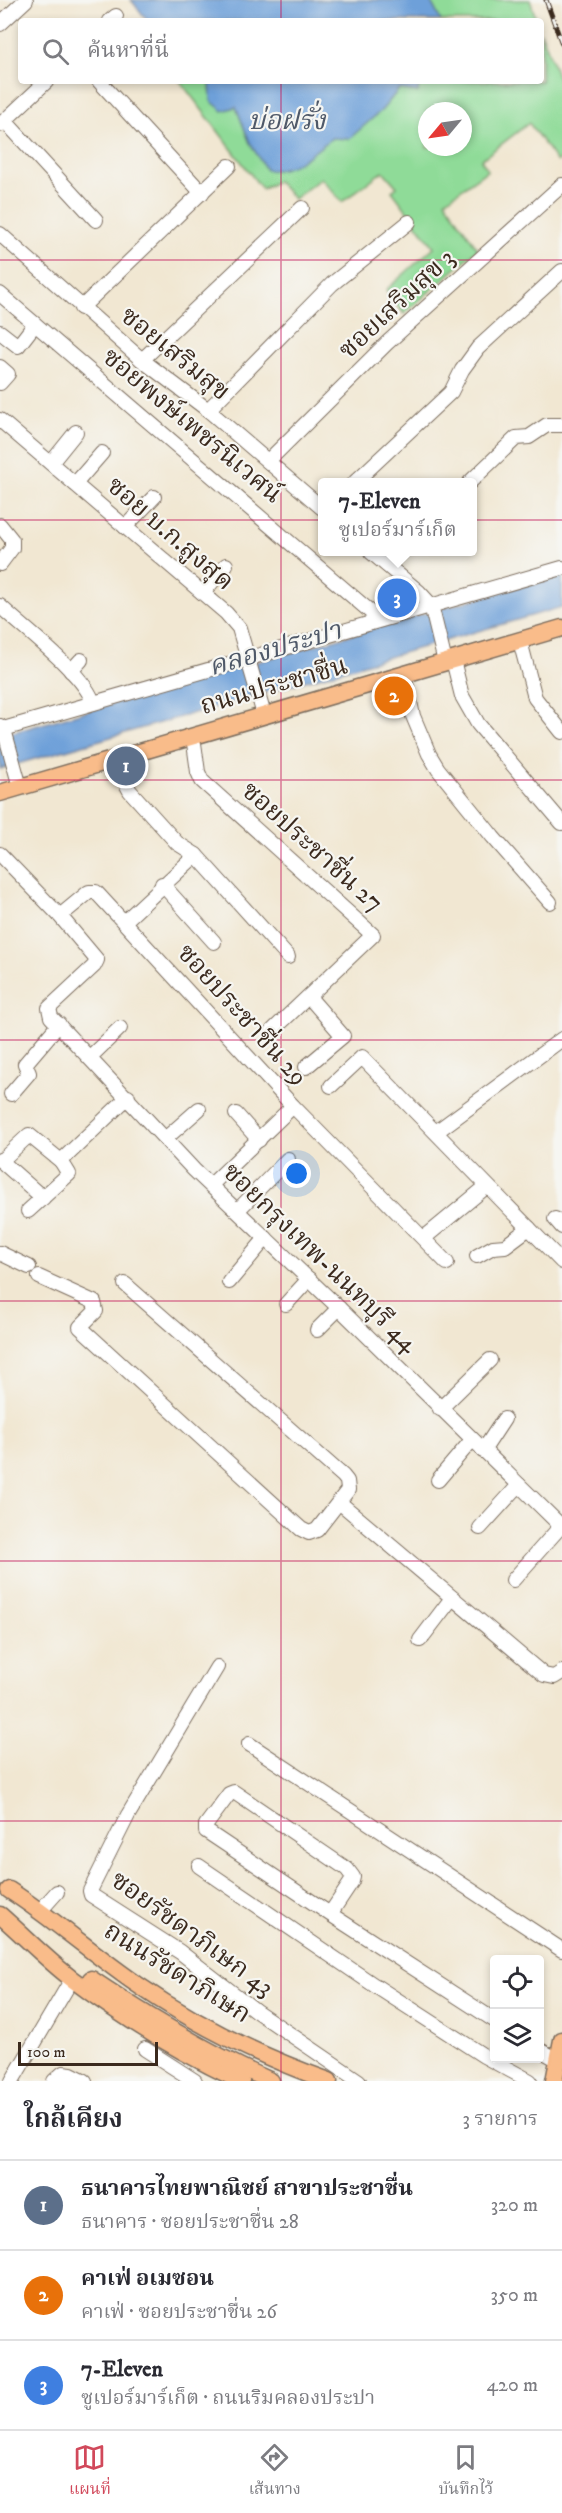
<!DOCTYPE html>
<html lang="th">
<head>
<meta charset="utf-8">
<style>
  body { margin:0; font-family:"IM FELL DW Pica","Noto Serif Thai",serif; background:#f7f7f7; color:#2b2b33 }
  .controls { position:absolute; right:18px; bottom:18px; display:grid; overflow:hidden; border-radius:6px; box-shadow:0 3px 9px #0003 }
  .controls button { width:54px; height:54px; display:grid; place-items:center; padding:0; border:0; border-bottom:2px solid #e1e1e2; background:#fff; color:#2b2b33; font:30px sans-serif }
  .compass { position:absolute; left:418px; top:102px; width:54px; height:54px; border-radius:50%; background:#fff; box-shadow:0 3px 9px #0003; rotate:241deg }
  .scale { position:absolute; left:18px; bottom:15px; width:140px; box-sizing:border-box; padding-left:6px; border:3px solid #3b2a1e; border-top:0; font-size:16px; line-height:21px; white-space:nowrap; color:#3b2a1e; -webkit-text-stroke:4px #f6f6f2; paint-order:stroke }
  .you { position:absolute; left:297px; top:1174px; width:21px; height:21px; margin:-15px; border:4px solid #fff; border-radius:50%; background:#1a73e8; box-shadow:0 0 0 9px #1a73e833 }
  .badge { display:grid; place-items:center; width:39px; height:39px; border-radius:50%; background:#d1495b; color:#fff; font-size:20px; font-weight:700 }
  .pin { position:absolute; translate:-50% -50%; border:3px solid #fff; box-shadow:0 2px 6px #0006 }
  .popup { position:absolute; left:318px; top:478px; width:159px; height:78px; box-sizing:border-box; display:grid; place-content:center; border-radius:6px; background:#fff; filter:drop-shadow(0 2px 4px #0005); font-size:20px; white-space:nowrap; color:#7c7c81 }
  .popup b { font-size:22px; color:#2b2b33 }
  .popup::after { content:''; position:absolute; left:50%; top:100%; margin-left:-12px; border:12px solid transparent; border-top-color:#fff }
  .list { margin:0; padding:0; list-style:none }
  h2 { display:flex; justify-content:space-between; align-items:center; height:78px; margin:0; padding:0 24px; font-size:26px }
  h2 small { font-size:20px; font-weight:400; color:#7c7c81 }
  .list li { display:grid; grid-template-columns:39px 1fr auto; gap:18px; align-items:center; box-sizing:border-box; height:90px; padding:0 24px; border-top:2px solid #e1e1e2 }
  .list b { display:block; font-size:22px; white-space:nowrap }
  .list p { margin:0; font-size:20px; white-space:nowrap; color:#7c7c81 }
  .list em { font-size:20px; font-style:normal; color:#7c7c81 }
  .icon { flex:none; width:33px; height:33px; fill:none; stroke:currentColor; stroke-width:2; stroke-linecap:round; stroke-linejoin:round }
  .map { position:relative; flex:none; width:562px; height:2081px; overflow:hidden }
  .search { position:absolute; background:#fff; box-shadow:0 3px 9px #0003; left:18px; right:18px; top:18px; height:66px; display:flex; align-items:center; gap:15px; box-sizing:border-box; padding:0 21px; border-radius:6px; color:#7c7c81; font-size:22px }
  .sheet { height:348px; background:#fff }
  nav { display:flex; justify-content:space-around; align-items:center; box-sizing:border-box; height:84px; border-top:2px solid #e1e1e2; background:#fff; font-size:16px; color:#7c7c81 }
  nav a { display:grid; justify-items:center; gap:3px }
  nav .on { color:#d1495b }
  .map>svg:first-child { display:block }
  .green { fill:#8fdb98; stroke:#65825b; stroke-width:1.5; fill-rule:evenodd }
  .water { fill:#6ea0d9; stroke:#54657c; stroke-width:1.5 }
  .lines { fill:none; stroke-linecap:round; stroke-linejoin:round }
  .minor-casing { stroke:#7b6c5d; stroke-width:16 }
  .major-casing { stroke:#7b6c5d; stroke-width:19 }
  .minor { stroke:#fff; stroke-width:14 }
  .major { stroke:#f9bc8a; stroke-width:16 }
  .rail-casing { stroke:#3b2a1e; stroke-width:5 }
  .rail { stroke:#f6f6f2; stroke-width:3; stroke-dasharray:9; stroke-linecap:butt }
  .grid { fill:none; stroke:#c2185b; stroke-width:1.5; stroke-opacity:0.55 }
  .labels { text-anchor:middle; dominant-baseline:central; stroke-width:4.5; stroke-linejoin:round; paint-order:stroke }
  .street-label { font-size:26px; fill:#3b2a1e; stroke:#f6f6f2 }
  .water-label { font-size:27px; font-style:italic; fill:#4f5969; stroke:#f6f6f2 }
</style>
</head>
<body>
<div class="map">
<svg width="562" height="2081" viewBox="0 0 562 2081">
  <rect width="100%" height="100%" fill="#f6f6f2"/>
  <filter id="ink" filterUnits="userSpaceOnUse"><feTurbulence type="fractalNoise" baseFrequency=".0167" numOctaves="2"/><feDisplacementMap in="SourceGraphic" scale="12" xChannelSelector="R" yChannelSelector="G"/><feConvolveMatrix kernelMatrix="1 2 1 2 8 2 1 2 1" color-interpolation-filters="sRGB"/></filter>
  <filter id="wash" filterUnits="userSpaceOnUse"><feTurbulence type="fractalNoise" baseFrequency=".008" numOctaves="4" result="noise"/><feDisplacementMap in="SourceGraphic" scale="24" xChannelSelector="R" yChannelSelector="G"/><feGaussianBlur stdDeviation="1.35" result="paint"/><feColorMatrix in="noise" values="0 0 0 0 0 0 0 0 0 0 0 0 0 0 0 0 0 1.4 0 .05"/><feComposite in="paint" operator="in"/></filter>
  <g filter="url(#wash)">
    <rect width="100%" height="100%" fill="#f1e7d2"/>
    <g class="green">
      <polygon points="430,0 530,0 537,21 441,21"/>
      <path d="M541 32 562 88V158L557 162 529 123 481 160 488 170 445 201 478 249 404 314 386 290 434 247 392 191 397 187 383 171 342 202 321 178 294 199 277 181 262 189 180 81H210L211 101 236 107 250 143 298 163 332 138 382 110 399 89 418 92 419 81H541ZM427 111H463V147H427Z"/>
    </g>
    <g class="water">
      <polygon points="131,0 430,0 441,21 148,21"/>
      <path d="M210 81H419L418 92 399 89 382 110 349 139 332 138C312 153 292 173 266 170L250 143 236 107 223 111 211 101Z"/>
      <polygon points="562,574 562,607 0,769 0,736"/>
    </g>
  </g>
  <g filter="url(#ink)">
    <g class="lines">
      <g class="minor-casing">
        <g id="minor">
          <polyline points="110,21 116,16"/>
          <polyline points="0,24 26,0"/>
          <polyline points="99,81 202,193"/>
          <polyline points="5,121 96,220"/>
          <polyline points="0,125 47,81"/>
          <polyline points="0,234 142,360 208,410 322,508"/>
          <polyline points="0,294 380,620"/>
          <polyline points="81,308 229,166"/>
          <polyline points="0,332 18,346 35,324"/>
          <polyline points="142,360 302,208"/>
          <polyline points="0,367 8,374 0,383"/>
          <polyline points="208,410 332,284 409,222"/>
          <polyline points="0,420 226,613 239,628 264,715"/>
          <polyline points="268,461 387,343 562,185"/>
          <polyline points="51,463 76,432"/>
          <polyline points="355,482 451,392 462,370 478,348 562,271"/>
          <polyline points="470,482 516,438 529,437 547,425 562,425"/>
          <polyline points="75,484 102,453"/>
          <polyline points="0,525 12,540 12,548 0,564"/>
          <polyline points="125,527 154,497"/>
          <polyline points="371,552 419,592 431,605 445,662"/>
          <polyline points="387,565 400,552"/>
          <polyline points="203,593 226,565"/>
          <path d="M0 606C22 627 87 676 93 703"/>
          <polyline points="520,641 535,698 562,732"/>
          <polyline points="453,660 462,696 478,724 562,823"/>
          <polyline points="71,671 81,660"/>
          <polyline points="404,674 413,716 429,754 438,769 493,837 550,902"/>
          <polyline points="0,726 5,733 20,787"/>
          <polyline points="0,730 562,568"/>
          <polyline points="193,736 198,772 202,781 373,935 272,1031"/>
          <polyline points="120,757 123,778 130,791 177,843 196,855 288,957"/>
          <polyline points="0,854 60,916 89,892 96,892 293,1106 447,1263"/>
          <polyline points="162,884 214,942"/>
          <polyline points="60,916 97,960 94,966 49,1008 51,1017 194,1170 339,1308 562,1527"/>
          <polyline points="124,922 196,855"/>
          <polyline points="90,1057 120,1028"/>
          <polyline points="306,1067 343,1036 309,997"/>
          <polyline points="331,1086 362,1057 562,1262"/>
          <polyline points="11,1094 29,1073 25,1064 59,1024"/>
          <polyline points="236,1114 259,1140"/>
          <polyline points="436,1132 562,1039"/>
          <polyline points="165,1139 199,1109"/>
          <polyline points="0,1160 43,1198"/>
          <polyline points="1,1161 29,1135 61,1161 128,1097"/>
          <polyline points="211,1185 293,1106"/>
          <polyline points="238,1210 288,1159"/>
          <polyline points="28,1211 69,1174 61,1161"/>
          <polyline points="555,1219 562,1227"/>
          <polyline points="424,1238 487,1186"/>
          <polyline points="0,1253 29,1267"/>
          <polyline points="477,1256 493,1247 505,1246 529,1228"/>
          <polyline points="39,1277 94,1302 96,1311 80,1327 301,1529 309,1533 317,1530 348,1490 347,1481 343,1476 125,1284"/>
          <polyline points="229,1282 266,1238"/>
          <polyline points="286,1304 309,1279"/>
          <polyline points="317,1330 339,1308"/>
          <polyline points="440,1409 490,1360"/>
          <polyline points="483,1451 504,1419"/>
          <polyline points="438,1480 472,1440"/>
          <polyline points="339,1502 544,1675 554,1677 562,1672"/>
          <polyline points="480,1528 519,1485"/>
          <polyline points="513,1580 561,1526"/>
          <polyline points="420,1640 452,1598"/>
          <polyline points="217,1667 128,1815 90,1891 91,1895 180,1952 256,2011 359,2081"/>
          <polyline points="249,1744 562,1950"/>
          <polyline points="199,1866 374,1985 484,2056 530,2081"/>
          <polyline points="40,1911 57,1892"/>
          <polyline points="330,1914 352,1881 353,1877 347,1869 234,1792 229,1794 206,1825 206,1831 330,1914 494,2020"/>
          <polyline points="145,2049 195,2081"/>
          <polyline points="540,2050 558,2060"/>
          <polyline points="12,2081 72,1979"/>
          <polyline points="54,2081 63,2073 71,2074 85,2081"/>
        </g>
      </g>
      <g class="major-casing">
        <g id="major">
          <polyline points="0,793 562,628"/>
          <path d="M9 1890C54 1919 94 1955 138 1985 196 2025 262 2057 329 2081"/>
          <path d="M0 1915C24 1936 47 1960 72 1979 125 2019 181 2053 241 2081"/>
          <path d="M91 1979C148 2017 207 2053 271 2081"/>
          <polyline points="554,2081 562,2040"/>
        </g>
      </g>
      <use href="#minor" class="minor"/>
      <use href="#major" class="major"/>
      <g class="rail-casing">
        <polyline id="rail" points="546,0 562,44"/>
      </g>
      <use href="#rail" class="rail"/>
    </g>
  </g>
  <path class="grid" d="M281 0V21M281 81V2081M0 260H562M0 520H562M0 780H562M0 1040H562M0 1301H562M0 1561H562M0 1821H562"/>
  <g class="labels">
    <g class="street-label">
      <text transform="translate(397 304) rotate(-43)">ซอยเสริมสุข 3</text>
      <text transform="translate(175 354) rotate(39)">ซอยเสริมสุข</text>
      <text transform="translate(192 426) rotate(40)">ซอยพงษ์เพชรนิเวศน์</text>
      <text transform="translate(170 534) rotate(41)">ซอย บ.ก.สูงสุด</text>
      <text transform="translate(274 686) rotate(-16)">ถนนประชาชื่น</text>
      <text transform="translate(312 847) rotate(42)">ซอยประชาชื่น 27</text>
      <text transform="translate(242 1015) rotate(48)">ซอยประชาชื่น 29</text>
      <text transform="translate(320 1258) rotate(44)">ซอยกรุงเทพ-นนทบุรี 44</text>
      <text transform="translate(192 1934) rotate(36)">ซอยรัชดาภิเษก 43</text>
      <text transform="translate(177 1973) rotate(32)">ถนนรัชดาภิเษก</text>
    </g>
    <g class="water-label">
      <text x="287" y="121">บ่อฝรั่ง</text>
      <text transform="translate(275 649) rotate(-16)">คลองประปา</text>
    </g>
  </g>
</svg>
<div class="controls">
<button><svg class="icon" aria-label="locate" viewBox="0 0 24 24"><circle cx="12" cy="12" r="6"/><path d="M12 2v4M12 18v4M2 12h4M18 12h4"/></svg></button>
<button><svg class="icon" aria-label="layers" viewBox="0 0 24 24"><path d="M12 4l9 5-9 5-9-5zM3 14l9 5 9-5"/></svg></button>
</div>
<svg class="compass" viewBox="-18 -18 36 36"><path d="M0-13l5 13h-10z" fill="#e53935"/><path d="M0 13l5-13h-10z" fill="#7c7c81"/></svg>
<div class="scale">100 m</div>
<div class="you"></div>
<div class="pin badge" style="left:126px;top:766px;background:#5c6f8a">1</div>
<div class="pin badge" style="left:394px;top:696px;background:#e8710a">2</div>
<div class="pin badge" style="left:397px;top:598px;background:#3f7fe0">3</div>
<div class="popup"><b>7-Eleven</b>ซูเปอร์มาร์เก็ต</div>
<div class="search"><svg class="icon" aria-label="search" viewBox="0 0 24 24"><circle cx="10" cy="10" r="6"/><path d="M15 15l6 6"/></svg>ค้นหาที่นี่</div>
</div>
<section class="sheet">
<h2>ใกล้เคียง<small>3 รายการ</small></h2>
<ul class="list">
<li><span class="badge" style="background:#5c6f8a">1</span><div><b>ธนาคารไทยพาณิชย์ สาขาประชาชื่น</b><p>ธนาคาร · ซอยประชาชื่น 28</p></div><em>320 m</em></li>
<li><span class="badge" style="background:#e8710a">2</span><div><b>คาเฟ่ อเมซอน</b><p>คาเฟ่ · ซอยประชาชื่น 26</p></div><em>350 m</em></li>
<li><span class="badge" style="background:#3f7fe0">3</span><div><b>7-Eleven</b><p>ซูเปอร์มาร์เก็ต · ถนนริมคลองประปา</p></div><em>420 m</em></li>
</ul>
</section>
<nav>
<a class="on"><svg class="icon" aria-label="map" viewBox="0 0 24 24"><path d="M3 6l6-2 6 2 6-2v14l-6 2-6-2-6 2zM9 4v14M15 6v14"/></svg>แผนที่</a>
<a><svg class="icon" aria-label="directions" viewBox="0 0 24 24"><path d="M12 3l9 9-9 9-9-9zM9 14v-3h6M13 9l2 2-2 2"/></svg>เส้นทาง</a>
<a><svg class="icon" aria-label="saved" viewBox="0 0 24 24"><path d="M7 4h10v16l-5-4-5 4z"/></svg>บันทึกไว้</a>
</nav>
</body>
</html>
